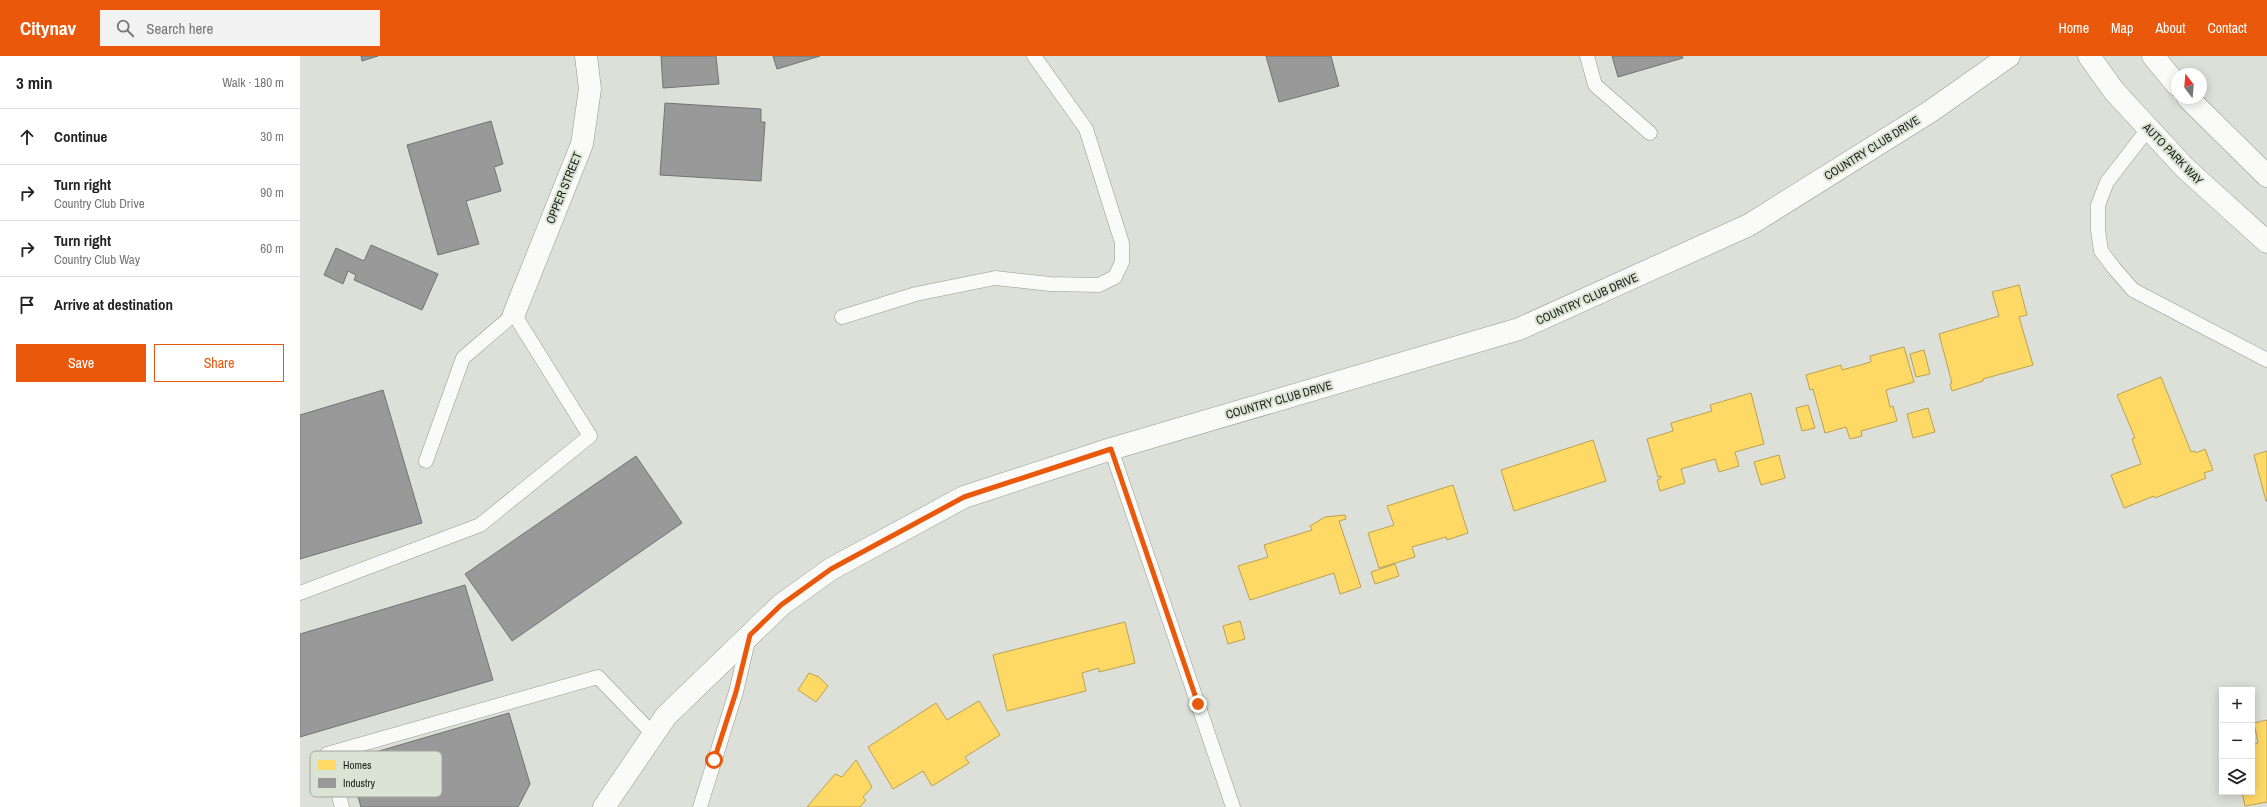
<!DOCTYPE html>
<html lang="en">
<head>
<meta charset="utf-8">
<style>
  body { margin:0; font-family:"Archivo Narrow",sans-serif; background:#f2f2f2; color:#222 }
  .controls { position:absolute; right:12px; bottom:12px; display:grid; overflow:hidden; border-radius:0px; box-shadow:0 2px 10px #0003 }
  .controls button { width:36px; height:36px; display:grid; place-items:center; padding:0; border:0; border-bottom:1px solid #e0e0e0; background:#fff; color:#222; font:20px sans-serif }
  .compass { position:absolute; left:1871px; top:12px; width:36px; height:36px; border-radius:50%; background:#fff; box-shadow:0 2px 10px #0003; rotate:344deg }
  .stop { position:absolute; width:12px; height:12px; margin:-9px; border:3px solid #ea580c; border-radius:50%; background:#fff }
  .stop.end { background:#ea580c; border-color:#fff; box-shadow:0 1px 4px #0008 }
  .list { margin:0; padding:0; list-style:none }
  h2 { display:flex; justify-content:space-between; align-items:center; height:52px; margin:0; padding:0 16px; font-size:17px }
  h2 small { font-size:13px; font-weight:400; color:#767676 }
  .list li { display:grid; grid-template-columns:26px 1fr auto; gap:12px; align-items:center; box-sizing:border-box; height:56px; padding:0 16px; border-top:1px solid #e0e0e0 }
  .list b { display:block; font-size:15px; white-space:nowrap }
  .list p { margin:0; font-size:13px; white-space:nowrap; color:#767676 }
  .list em { font-size:13px; font-style:normal; color:#767676 }
  .actions { display:flex; gap:8px; padding:12px 16px }
  .actions a { flex:1; padding:9px 0; border:1px solid #ea580c; border-radius:0px; text-align:center; font-size:14px; color:#ea580c }
  .actions .main { background:#ea580c; color:#fff }
  .icon { flex:none; width:22px; height:22px; fill:none; stroke:currentColor; stroke-width:2; stroke-linecap:round; stroke-linejoin:round }
  .map { position:relative; flex:none; width:1967px; height:751px; overflow:hidden }
  header { display:flex; align-items:center; gap:24px; box-sizing:border-box; height:56px; padding:0 20px; background:#ea580c; color:#fff }
  header strong { font-size:19px }
  nav { display:flex; gap:22px; margin-inline-start:auto; font-size:14px }
  .search { width:280px; height:36px; background:#f2f2f2; display:flex; align-items:center; gap:10px; box-sizing:border-box; padding:0 14px; border-radius:0px; color:#767676; font-size:15px }
  main { display:flex }
  aside { flex:1; background:#fff }
  .map>svg:first-child { display:block }
  .homes { fill:#ffd966; stroke:#baa14f }
  .industry { fill:#999; stroke:#737472 }
  .lines { fill:none; stroke-linecap:round; stroke-linejoin:round }
  .service-casing { stroke:#969993; stroke-width:15 }
  .minor-casing { stroke:#969993; stroke-width:23 }
  .tertiary-casing { stroke:#969993; stroke-width:23 }
  .secondary-casing { stroke:#969993; stroke-width:23 }
  .service { stroke:#fafaf9; stroke-width:14 }
  .minor { stroke:#fafaf9; stroke-width:22 }
  .tertiary { stroke:#fafaf9; stroke-width:22 }
  .secondary { stroke:#fafaf9; stroke-width:22 }
  .route { stroke:#ea580c; stroke-width:5 }
  .labels { text-anchor:middle; dominant-baseline:central; stroke-width:4; stroke-linejoin:round; paint-order:stroke }
  .street-label { font-size:12px; fill:#1a1d18; stroke:#dbe4d4 }
  .key { fill:#dbe4d4; stroke:#a1a89c; stroke-width:1 }
  .key-label { font-size:11px; fill:#1a1d18 }
</style>
</head>
<body>
<header>
<strong>Citynav</strong>
<div class="search"><svg class="icon" aria-label="search" viewBox="0 0 24 24"><circle cx="10" cy="10" r="6"/><path d="M15 15l6 6"/></svg>Search here</div>
<nav><a>Home</a><a>Map</a><a>About</a><a>Contact</a></nav>
</header>
<main>
<aside>
<h2>3 min<small>Walk · 180 m</small></h2>
<ul class="list">
<li><svg class="icon" aria-label="ahead" viewBox="0 0 24 24"><path d="M12 20V5M6 11l6-6 6 6"/></svg><div><b>Continue</b></div><em>30 m</em></li>
<li><svg class="icon" aria-label="right" viewBox="0 0 24 24"><path d="M7 20v-9h11M14 6l5 5-5 5"/></svg><div><b>Turn right</b><p>Country Club Drive</p></div><em>90 m</em></li>
<li><svg class="icon" aria-label="right" viewBox="0 0 24 24"><path d="M7 20v-9h11M14 6l5 5-5 5"/></svg><div><b>Turn right</b><p>Country Club Way</p></div><em>60 m</em></li>
<li><svg class="icon" aria-label="arrive" viewBox="0 0 24 24"><path d="M6 21V4h12l-3 4 3 4H6"/></svg><div><b>Arrive at destination</b></div></li>
</ul>
<div class="actions"><a class="main">Save</a><a>Share</a></div>
</aside>
<div class="map">
<svg width="1967" height="751" viewBox="0 0 1967 751">
  <rect width="100%" height="100%" fill="#dce0d8"/>
  <g class="homes">
    <polygon points="1719,229 1727,259 1719,261 1733,309 1683,323 1683,325 1652,335 1650,328 1652,327 1639,278 1699,260 1692,236"/>
    <polygon points="1604,291 1614,326 1586,334 1590,351 1593,350 1597,365 1561,375 1562,380 1550,383 1546,371 1525,377 1513,333 1510,334 1506,319 1541,309 1542,314 1571,306 1570,300"/>
    <polygon points="1624,294 1630,318 1616,321 1610,298"/>
    <polygon points="1861,321 1891,396 1895,395 1896,397 1905,393 1913,414 1904,417 1906,422 1855,442 1854,440 1824,452 1811,419 1841,408 1832,383 1835,382 1817,339"/>
    <polygon points="1451,337 1464,388 1435,396 1439,410 1419,416 1415,403 1381,413 1385,427 1360,435 1357,424 1361,422 1361,420 1358,421 1347,383 1373,375 1371,367 1412,355 1410,349"/>
    <polygon points="1508,349 1515,372 1502,375 1496,352"/>
    <polygon points="1628,352 1635,376 1613,382 1607,358"/>
    <polygon points="1293,384 1306,425 1214,455 1201,414"/>
    <polygon points="1967,395 1967,445 1966,445 1954,399"/>
    <polygon points="1479,399 1485,422 1461,429 1454,406"/>
    <polygon points="1153,429 1168,477 1147,484 1146,481 1112,491 1115,501 1079,512 1068,477 1094,469 1087,450"/>
    <polygon points="1045,459 1046,463 1039,465 1061,531 1040,538 1034,517 950,544 938,510 968,501 964,489 1012,474 1010,470 1025,461"/>
    <polygon points="1095,508 1099,520 1075,528 1071,516"/>
    <polygon points="940,565 945,583 928,588 923,570"/>
    <polygon points="825,566 835,607 799,616 799,612 782,617 786,635 707,655 693,599"/>
    <polygon points="509,617 519,621 528,630 516,646 498,634"/>
    <polygon points="679,645 700,679 665,701 669,707 632,730 623,715 593,733 568,691 636,647 647,664"/>
    <polygon points="1967,664 1967,746 1945,750 1942,736 1952,736 1952,689 1958,687 1954,667"/>
    <polygon points="556,704 572,731 563,741 566,744 560,751 507,751 535,718 542,721"/>
  </g>
  <g class="industry">
    <polygon points="61,0 78,0 62,5"/>
    <polygon points="361,0 416,0 419,28 363,32"/>
    <polygon points="473,0 520,0 477,13"/>
    <polygon points="966,0 1031,0 1039,30 979,46"/>
    <polygon points="1312,0 1382,0 1383,2 1318,21"/>
    <polygon points="365,47 461,53 461,66 465,66 461,125 360,119"/>
    <polygon points="191,65 203,108 194,111 201,135 166,145 179,188 138,199 107,89"/>
    <polygon points="71,189 138,218 122,254 54,224 56,219 48,215 43,228 24,219 36,192 64,205"/>
    <polygon points="83,334 122,467 0,503 0,359"/>
    <polygon points="336,400 382,467 212,585 165,518"/>
    <polygon points="165,529 193,624 0,681 0,578"/>
    <polygon points="209,657 230,728 218,751 61,751 52,720 62,700"/>
  </g>
  <g class="lines">
    <g class="service-casing">
      <g id="service">
        <polyline points="1287,0 1295,29 1350,77"/>
        <polyline points="1848,73 1807,126 1798,149 1798,174 1801,195 1814,212 1833,234 1967,304"/>
        <polyline points="542,261 616,238 695,222 750,228 799,229 815,221 822,206 822,187 786,73 734,0"/>
        <polyline points="811,393 933,751"/>
        <polyline points="0,537 180,469 290,380 214,258 163,302 126,405"/>
        <polyline points="42,751 27,698 298,621 353,678"/>
        <polyline points="400,751 436,636 449,581"/>
      </g>
    </g>
    <g class="minor-casing">
      <polyline id="minor" points="214,258 282,88 290,33 286,0"/>
    </g>
    <g class="tertiary-casing">
      <polyline id="tertiary" points="304,751 366,660 481,549 531,513 664,441 811,393 1219,273 1449,169 1631,55 1709,0"/>
    </g>
    <g class="secondary-casing">
      <g id="secondary">
        <polyline points="1789,0 1814,35 1885,112 1967,186"/>
        <polyline points="1853,0 1877,29"/>
        <polyline points="1888,42 1967,120"/>
      </g>
    </g>
    <use href="#service" class="service"/>
    <use href="#minor" class="minor"/>
    <use href="#tertiary" class="tertiary"/>
    <use href="#secondary" class="secondary"/>
  </g>
  <g class="lines">
    <polyline class="route" points="414,704 436,636 450,579 481,549 531,513 664,441 811,393 898,648"/>
  </g>
  <g class="labels">
    <g class="street-label">
      <text transform="translate(1572 92) rotate(-32)">COUNTRY CLUB DRIVE</text>
      <text transform="translate(1873 98) rotate(46)">AUTO PARK WAY</text>
      <text transform="translate(264 132) rotate(-68)">OPPER STREET</text>
      <text transform="translate(1287 243) rotate(-24)">COUNTRY CLUB DRIVE</text>
      <text transform="translate(979 344) rotate(-16)">COUNTRY CLUB DRIVE</text>
    </g>
  </g>
  <rect x="10" y="695" width="132" height="46" rx="6" class="key"/>
  <rect x="18" y="704" width="18" height="10" fill="#ffd966"/>
  <rect x="18" y="722" width="18" height="10" fill="#999"/>
  <g class="key-label">
    <text x="43" y="713">Homes</text>
    <text x="43" y="731">Industry</text>
  </g>
</svg>
<div class="controls">
<button>+</button>
<button>−</button>
<button><svg class="icon" aria-label="layers" viewBox="0 0 24 24"><path d="M12 4l9 5-9 5-9-5zM3 14l9 5 9-5"/></svg></button>
</div>
<svg class="compass" viewBox="-18 -18 36 36"><path d="M0-13l5 13h-10z" fill="#e53935"/><path d="M0 13l5-13h-10z" fill="#767676"/></svg>
<div class="stop" style="left:414px;top:704px"></div>
<div class="stop end" style="left:898px;top:648px"></div>
</div>
</main>
</body>
</html>
